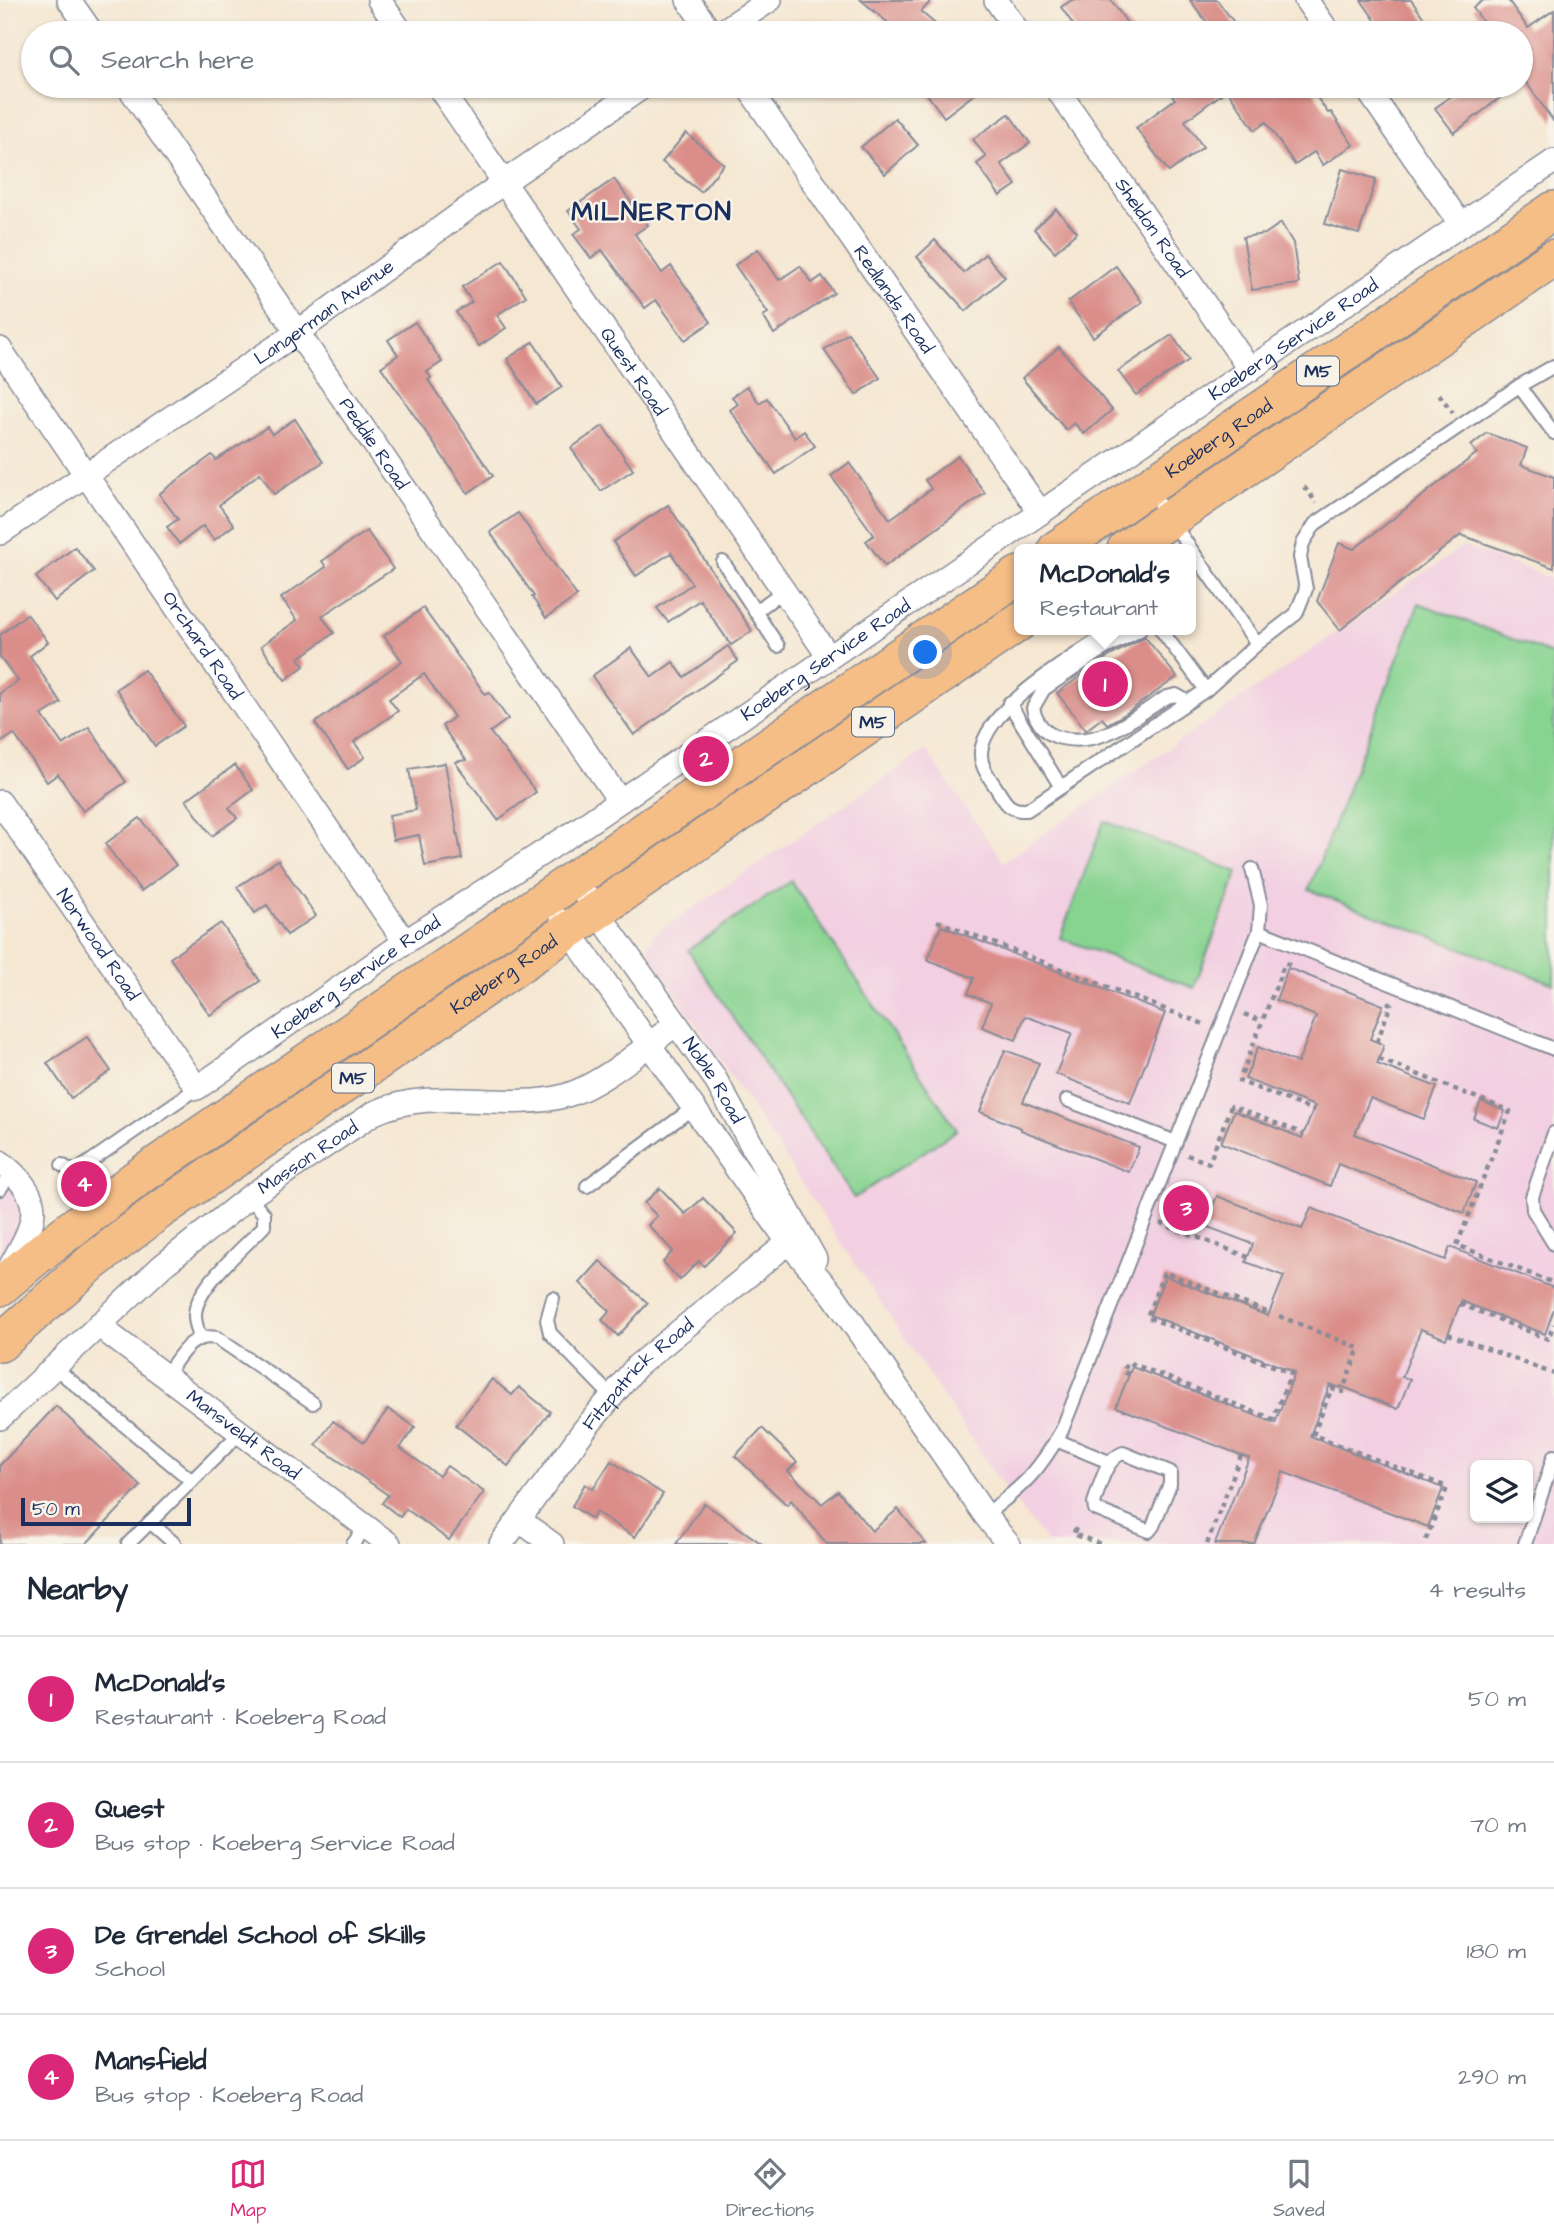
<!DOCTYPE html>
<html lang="en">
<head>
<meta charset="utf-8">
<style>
  body { margin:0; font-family:"Architects Daughter",sans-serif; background:#f2f2f3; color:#1f2937 }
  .controls { position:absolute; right:21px; bottom:21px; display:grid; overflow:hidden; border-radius:10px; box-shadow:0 2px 5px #0004 }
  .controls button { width:63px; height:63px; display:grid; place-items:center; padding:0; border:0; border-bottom:2px solid #e0e1e3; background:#fff; color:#1f2937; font:35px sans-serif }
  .scale { position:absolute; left:21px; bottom:18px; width:170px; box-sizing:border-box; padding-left:7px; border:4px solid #1b2f5e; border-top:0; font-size:19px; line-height:24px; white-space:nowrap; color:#1b2f5e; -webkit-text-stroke:5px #f7f3e8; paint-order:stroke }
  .you { position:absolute; left:926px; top:653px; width:24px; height:24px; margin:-18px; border:5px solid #fff; border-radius:50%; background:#1a73e8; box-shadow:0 0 0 10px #1a73e833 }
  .badge { display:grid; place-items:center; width:46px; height:46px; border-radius:50%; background:#db2777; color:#fff; font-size:23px; font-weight:700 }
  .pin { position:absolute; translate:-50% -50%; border:4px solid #fff; box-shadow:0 2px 7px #0006 }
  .popup { position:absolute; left:1014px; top:544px; width:182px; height:91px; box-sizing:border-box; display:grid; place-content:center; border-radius:10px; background:#fff; filter:drop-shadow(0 2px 5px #0005); font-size:23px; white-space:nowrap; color:#747a83 }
  .popup b { font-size:26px; color:#1f2937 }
  .popup::after { content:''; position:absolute; left:50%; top:100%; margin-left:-14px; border:14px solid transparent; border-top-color:#fff }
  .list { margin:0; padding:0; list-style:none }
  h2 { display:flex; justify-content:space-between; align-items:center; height:91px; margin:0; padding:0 28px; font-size:30px }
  h2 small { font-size:23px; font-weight:400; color:#747a83 }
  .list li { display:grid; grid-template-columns:46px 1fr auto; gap:21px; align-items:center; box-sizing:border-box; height:126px; padding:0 28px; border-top:2px solid #e0e1e3 }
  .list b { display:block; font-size:26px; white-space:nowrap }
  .list p { margin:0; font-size:23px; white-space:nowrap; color:#747a83 }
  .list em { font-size:23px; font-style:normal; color:#747a83 }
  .icon { flex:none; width:38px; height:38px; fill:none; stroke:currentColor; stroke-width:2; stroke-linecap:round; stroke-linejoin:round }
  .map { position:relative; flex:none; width:1554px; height:1544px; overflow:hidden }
  .search { position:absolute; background:#fff; box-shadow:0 2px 5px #0004; left:21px; right:21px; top:21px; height:77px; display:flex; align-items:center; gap:18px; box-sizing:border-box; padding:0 24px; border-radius:38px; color:#747a83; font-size:26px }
  .sheet { height:595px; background:#fff }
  nav { display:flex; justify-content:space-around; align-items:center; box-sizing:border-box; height:98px; border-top:2px solid #e0e1e3; background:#fff; font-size:19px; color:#747a83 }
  nav a { display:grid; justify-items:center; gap:4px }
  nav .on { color:#db2777 }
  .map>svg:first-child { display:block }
  .built { fill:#f2cfe1; fill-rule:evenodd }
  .green { fill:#87d390; stroke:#518177; stroke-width:2 }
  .building { fill:#da8d89 }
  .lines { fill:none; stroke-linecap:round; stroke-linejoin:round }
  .lane-casing { stroke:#888b98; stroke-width:16 }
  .street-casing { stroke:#888b98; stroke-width:26 }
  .primary-casing { stroke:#888b98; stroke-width:40 }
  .path { stroke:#888b98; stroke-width:4.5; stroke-dasharray:5 5; stroke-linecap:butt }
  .lane { stroke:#fff; stroke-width:12 }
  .street { stroke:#fff; stroke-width:23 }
  .primary { stroke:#f6be87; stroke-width:37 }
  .labels { text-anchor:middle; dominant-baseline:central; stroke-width:5; stroke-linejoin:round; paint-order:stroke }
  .shield { fill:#f7f3e8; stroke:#5d6a87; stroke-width:2 }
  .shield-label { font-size:18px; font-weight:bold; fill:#1b2f5e }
  .street-label { font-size:19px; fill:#1b2f5e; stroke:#f7f3e8 }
  .district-label { font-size:26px; font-weight:bold; letter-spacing:2px; fill:#1b2f5e; stroke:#f7f3e8 }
</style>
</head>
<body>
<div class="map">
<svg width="1554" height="1544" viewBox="0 0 1554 1544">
  <rect width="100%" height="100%" fill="#f7f3e8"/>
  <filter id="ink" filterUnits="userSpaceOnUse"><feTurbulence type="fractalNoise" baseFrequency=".0143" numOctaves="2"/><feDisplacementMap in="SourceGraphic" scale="14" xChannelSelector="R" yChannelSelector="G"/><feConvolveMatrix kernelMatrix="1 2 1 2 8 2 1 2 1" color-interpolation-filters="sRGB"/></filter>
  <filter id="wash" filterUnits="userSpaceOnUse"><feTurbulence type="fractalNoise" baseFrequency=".00686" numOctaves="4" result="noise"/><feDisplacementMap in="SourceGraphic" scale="28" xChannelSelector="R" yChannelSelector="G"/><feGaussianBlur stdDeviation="1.57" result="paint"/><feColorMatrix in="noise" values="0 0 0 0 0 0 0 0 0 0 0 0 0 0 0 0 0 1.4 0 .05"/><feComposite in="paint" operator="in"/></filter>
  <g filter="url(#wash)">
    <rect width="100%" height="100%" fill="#f5e7d2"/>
    <g class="built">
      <path d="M1463 546 1554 579V1544H1048L991 1469 647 950 653 935 926 750 1003 862ZM1475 1465H1528V1518H1475Z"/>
      <polygon points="0,1162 32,1201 0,1287"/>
    </g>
    <g class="green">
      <polygon points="1419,603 1554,655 1554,984 1309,890"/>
      <polygon points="1104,821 1238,872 1194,988 1060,938"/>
      <polygon points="791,881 957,1130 854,1198 688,950"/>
    </g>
    <g id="blocks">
      <g class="building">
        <polygon points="861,0 932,0 921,12 946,33 900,33"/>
        <polygon points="1072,0 1111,0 1134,33 1079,33 1061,7"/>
        <polygon points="1190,0 1217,0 1242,33 1215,33"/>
        <polygon points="1361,0 1411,0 1428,24 1415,33 1384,33"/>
        <polygon points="1484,0 1508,0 1528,28 1554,10 1554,122 1521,75 1521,33 1491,33 1473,8"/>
        <polygon points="921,86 985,86 944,117"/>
        <polygon points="1165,86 1309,86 1328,113 1331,112 1353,145 1323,165 1314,152 1295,165 1266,122 1255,130 1227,90 1185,121 1203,147 1169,172 1136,128 1175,99"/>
        <polygon points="1465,86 1492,86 1501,97 1454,133 1435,108"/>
        <polygon points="1009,114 1030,143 1001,164 1016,185 1000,196 977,164 986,157 973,139"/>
        <polygon points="895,118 918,145 885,174 861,147"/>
        <polygon points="686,133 724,164 701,192 662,162"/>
        <polygon points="1342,169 1376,179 1359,234 1325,224"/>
        <polygon points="614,179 648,225 635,234 662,273 671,266 711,322 685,340 656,300 645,308 602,250 591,258 573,234 581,229 568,211"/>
        <polygon points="1056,209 1077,232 1055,252 1034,229"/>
        <polygon points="1281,223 1293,243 1299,284 1252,290 1243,237 1265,234"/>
        <polygon points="935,240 964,273 985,254 1005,277 966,311 917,257"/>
        <polygon points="758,249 779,280 800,266 812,283 822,276 834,293 774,334 763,316 768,313 735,265"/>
        <polygon points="503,261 526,296 497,315 506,328 479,346 456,312 472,302 462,287"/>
        <polygon points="1116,266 1142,302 1093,337 1068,302"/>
        <polygon points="415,322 442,362 427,372 431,378 428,380 493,476 468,493 381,367 398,355 388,340"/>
        <polygon points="848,333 880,378 856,395 824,350"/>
        <polygon points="1172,335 1189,360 1136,395 1118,371"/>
        <polygon points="533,342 562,387 536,404 507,359"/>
        <polygon points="1059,347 1112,410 1084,434 1074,423 1066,430 1022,378"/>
        <polygon points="747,386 759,403 767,398 795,438 804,431 815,446 776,474 730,410 738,404 732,397"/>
        <polygon points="295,419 323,462 274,494 260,473 219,505 234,525 214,540 203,526 179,544 167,527 178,519 159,494 212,455 216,460 267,427 272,434"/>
        <polygon points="603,426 633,470 601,491 571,448"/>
        <polygon points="1487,433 1527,448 1521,465 1554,477 1554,568 1461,535 1340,630 1317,601 1339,543 1354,549 1477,453 1471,446"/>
        <polygon points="958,456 985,493 885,566 866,541 874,535 831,476 849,463 890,519 931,489 925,480"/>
        <polygon points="668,505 752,631 731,645 700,600 668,622 657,608 692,584 671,553 636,576 613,542"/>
        <polygon points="518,513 577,596 546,618 532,597 534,596 490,532"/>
        <polygon points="367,531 393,569 322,616 334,633 299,658 304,666 285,680 261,646 297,620 281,598 326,567 322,561"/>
        <polygon points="75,547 94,571 55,601 36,577"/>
        <polygon points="423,608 485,694 489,692 508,719 490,732 536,792 498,820 455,762 466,760 442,726 454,717 424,674 389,699 398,711 354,742 365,757 348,769 315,723 402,661 384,636"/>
        <polygon points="27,614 48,642 30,656 61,703 42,715 63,745 89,727 126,782 83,811 58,774 47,782 14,734 0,743 0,693 18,681 0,657 0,635"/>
        <polygon points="1145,637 1177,677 1125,714 1107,724 1102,718 1086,730 1057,693 1106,658"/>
        <polygon points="728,646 738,661 634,735 592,676 631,648 652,677 673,662 684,677"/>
        <polygon points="144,670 184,726 155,746 116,689"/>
        <polygon points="445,763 462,859 425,866 419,835 393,840 389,815 416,810 409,769"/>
        <polygon points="235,765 253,790 229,808 237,818 212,836 186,800"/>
        <polygon points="140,818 176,865 141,891 105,844"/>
        <polygon points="278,860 316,916 287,935 267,905 255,913 237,887"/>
        <polygon points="221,923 260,981 210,1015 170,958"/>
        <polygon points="941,926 1165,1013 1130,1103 1056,1074 1072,1033 1025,1016 1016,1040 982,1027 991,1003 968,994 974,978 928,960"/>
        <polygon points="1288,968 1383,1005 1370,1039 1384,1045 1377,1064 1437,1087 1424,1119 1370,1098 1355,1134 1476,1182 1464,1213 1338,1164 1330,1186 1221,1143 1234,1111 1302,1138 1315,1106 1245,1079 1258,1047 1298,1063 1316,1016 1276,1000"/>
        <polygon points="87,1037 111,1071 71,1098 47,1063"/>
        <polygon points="1005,1050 1039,1063 1023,1102 1139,1147 1129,1172 1021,1130 1021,1128 980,1112"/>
        <polygon points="1481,1101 1505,1111 1498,1128 1474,1119"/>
        <polygon points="660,1188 685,1214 703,1198 737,1233 704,1266 699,1261 680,1280 663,1262 673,1251 648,1225 657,1216 644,1203"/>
        <polygon points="1217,1196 1302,1229 1311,1208 1445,1260 1450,1247 1554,1288 1554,1309 1545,1334 1461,1301 1446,1339 1421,1329 1402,1377 1410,1379 1398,1409 1341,1386 1340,1388 1330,1384 1310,1436 1443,1488 1428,1527 1283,1472 1254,1544 1215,1544 1249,1458 1116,1407 1132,1367 1275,1423 1295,1372 1150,1315 1165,1276 1268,1316 1284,1276 1246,1262 1253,1244 1205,1226"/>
        <polygon points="600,1261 648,1303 618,1336 602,1320 610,1311 580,1283"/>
        <polygon points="492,1379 512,1395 519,1387 550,1412 508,1466 456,1425"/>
        <polygon points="56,1406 141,1486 86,1544 0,1544 0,1465"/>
        <polygon points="388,1409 415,1427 400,1448 439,1476 447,1466 484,1492 449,1540 406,1509 400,1517 382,1503 388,1495 316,1445 333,1421 364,1442"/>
        <polygon points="762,1428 797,1462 788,1471 822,1504 838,1491 872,1531 898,1509 926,1544 827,1544 791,1500 787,1505 735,1456"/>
        <polygon points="611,1461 663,1494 635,1537 596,1512 592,1519 572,1506 585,1484 593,1489"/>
        <polygon points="704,1503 762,1544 676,1544"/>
      </g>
    </g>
  </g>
  <g filter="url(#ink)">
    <use href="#blocks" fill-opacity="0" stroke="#888b98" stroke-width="2"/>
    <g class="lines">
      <g class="lane-casing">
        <g id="lane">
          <polyline points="1519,386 1554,433"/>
          <polyline points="1149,489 1257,644"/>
          <polyline points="723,562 778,646"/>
          <polyline points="755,612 783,591"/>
          <path d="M1113 630C1077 655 986 706 981 752 980 765 988 776 995 786 1005 801 1007 811 1027 810L1206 690 1257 644 1296 614 1306 589 1300 557 1303 543 1315 524 1519 386 1554 366"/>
          <path d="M1140 630 1102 650 1044 689 1033 708C1036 723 1046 735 1061 738 1103 747 1132 718 1167 697L1176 695 1188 702"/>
          <polyline points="1161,630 1206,690"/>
          <polyline points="1009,703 1061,787"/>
          <polyline points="1259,931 1554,1049"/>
          <polyline points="1067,1100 1176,1142"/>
          <polyline points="1554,1133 1532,1197 1533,1210 1554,1244"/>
          <polyline points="62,1165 71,1171 78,1170 197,1088"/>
          <polyline points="587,1186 693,1108"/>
          <polyline points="0,1189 12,1172"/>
          <polyline points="553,1298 547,1320 550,1333 611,1396"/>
          <path d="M200 1338C198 1331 195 1323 195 1316 194 1288 246 1246 264 1226V1214L249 1197"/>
          <polyline points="54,1367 192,1481"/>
          <path d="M165 1376C180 1357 189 1333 217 1338L313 1403"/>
          <polyline points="1056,1440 1109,1462"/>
          <path d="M1123 1453 1170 1472V1484L1153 1526 1149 1531 1095 1509 1094 1503C1100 1486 1105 1459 1123 1453Z"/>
          <path d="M985 1515C1023 1486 1038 1473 1062 1430L1259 931 1261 905 1252 869"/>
          <polyline points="150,1522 175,1544"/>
          <polyline points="128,1544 241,1432"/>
          <polyline points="353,1544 366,1527"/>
          <polyline points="1525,1544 1554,1456"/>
        </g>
      </g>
      <g class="street-casing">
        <g id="street">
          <polyline points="69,0 92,33"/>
          <polyline points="379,0 402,33"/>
          <polyline points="688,0 711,33"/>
          <polyline points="996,0 1019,33"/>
          <polyline points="1306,0 1329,33"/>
          <polyline points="720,33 770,0"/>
          <path id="s1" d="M128 86 619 800"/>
          <path id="s2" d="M438 86 829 657"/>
          <path id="s3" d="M747 86 1040 512"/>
          <path id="s4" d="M1055 86 1250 370"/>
          <polyline points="1365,86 1461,225"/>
          <path id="s5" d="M0 349 405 942"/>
          <path id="s6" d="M0 533 298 332 504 182 644 86"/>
          <path id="s7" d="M0 802 197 1088 405 942 576 831 1554 161"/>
          <path id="s8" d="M574 879 714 1077 815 1259"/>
          <polyline points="562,921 789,1243 834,1296 985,1515 1008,1544"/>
          <path d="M0 1162C51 1202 34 1223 8 1271"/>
          <path id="s9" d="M99 1324 112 1336 389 1544"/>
          <path id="s10" d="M0 1418 162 1266 249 1197 374 1113C434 1085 503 1112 564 1096 601 1086 645 1047 676 1024"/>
          <polyline points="519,1520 552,1544"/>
          <path id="s11" d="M501 1544 584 1430 637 1366 800 1233"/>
        </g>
      </g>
      <g class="primary-casing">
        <g id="primary">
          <path id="s12" d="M1057 549 1554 210"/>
          <polyline points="1126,549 1554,258"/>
          <polyline points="0,1287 44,1250 136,1179 1019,575"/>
          <path id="s13" d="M0 1343 91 1263 160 1210 1019 622"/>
        </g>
      </g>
      <g class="path">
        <polyline points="1439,394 1453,413"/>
        <polyline points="1304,487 1317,503"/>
        <polyline points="937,921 1206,1025"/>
        <polyline points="1290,965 1285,963 1239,1081 1313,1110"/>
        <polyline points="1244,1014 1262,1021"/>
        <polyline points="1377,1042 1391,1004 1387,1002"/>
        <polyline points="1379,1059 1510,1111 1457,1245 1554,1283"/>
        <polyline points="1187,1155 1209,1163 1231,1106 1304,1134"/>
        <polyline points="1160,1223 1248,1257"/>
        <polyline points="1460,1304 1548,1339 1554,1324"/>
        <polyline points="1279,1316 1359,1348 1342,1392 1332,1388 1313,1435 1445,1486 1447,1488 1424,1544"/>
        <polyline points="1448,1334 1554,1374"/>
        <polyline points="1129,1374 1123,1372 1128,1362 1273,1419 1291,1373 1147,1317 1164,1272 1269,1313"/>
        <polyline points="1076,1528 1073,1534 1101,1544"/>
        <polyline points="1207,1544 1241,1455"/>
      </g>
      <use href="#lane" class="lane"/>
      <use href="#street" class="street"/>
      <use href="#primary" class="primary"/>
    </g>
  </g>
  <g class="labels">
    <g class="shield">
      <rect x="1297" y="356.5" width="42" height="29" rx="5"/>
      <rect x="852" y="707.5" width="42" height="29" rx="5"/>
      <rect x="332" y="1063.5" width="42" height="29" rx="5"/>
    </g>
    <g class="shield-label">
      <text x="1318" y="371">M5</text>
      <text x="873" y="722">M5</text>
      <text x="353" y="1078">M5</text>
    </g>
    <g class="street-label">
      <text stroke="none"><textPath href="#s4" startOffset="172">Sheldon Road</textPath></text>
      <text stroke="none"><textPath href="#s3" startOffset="259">Redlands Road</textPath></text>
      <text stroke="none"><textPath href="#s6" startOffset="392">Langerman Avenue</textPath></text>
      <text stroke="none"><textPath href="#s7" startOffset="1675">Koeberg Service Road</textPath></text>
      <text stroke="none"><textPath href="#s2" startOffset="346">Quest Road</textPath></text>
      <text stroke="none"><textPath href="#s12" startOffset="196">Koeberg Road</textPath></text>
      <text stroke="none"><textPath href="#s1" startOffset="434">Peddie Road</textPath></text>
      <text stroke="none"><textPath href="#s5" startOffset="359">Orchard Road</textPath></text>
      <text stroke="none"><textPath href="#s7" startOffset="1108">Koeberg Service Road</textPath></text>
      <text stroke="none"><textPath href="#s7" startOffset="173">Norwood Road</textPath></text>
      <text stroke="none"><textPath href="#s13" startOffset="625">Koeberg Road</textPath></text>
      <text stroke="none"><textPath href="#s7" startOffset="541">Koeberg Service Road</textPath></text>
      <text stroke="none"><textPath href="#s8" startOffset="245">Noble Road</textPath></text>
      <text stroke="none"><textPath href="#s10" startOffset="404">Masson Road</textPath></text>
      <text stroke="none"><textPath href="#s11" startOffset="219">Fitzpatrick Road</textPath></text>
      <text stroke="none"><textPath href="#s9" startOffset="182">Mansveldt Road</textPath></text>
    </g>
    <g class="district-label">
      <text x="652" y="212">MILNERTON</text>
    </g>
  </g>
</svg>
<div class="controls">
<button><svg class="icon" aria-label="layers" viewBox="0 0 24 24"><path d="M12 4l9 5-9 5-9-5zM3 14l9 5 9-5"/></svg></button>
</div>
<div class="scale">50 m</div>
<div class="you"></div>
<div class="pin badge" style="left:1105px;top:684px">1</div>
<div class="popup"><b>McDonald's</b>Restaurant</div>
<div class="pin badge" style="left:706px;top:759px">2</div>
<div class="pin badge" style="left:1186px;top:1208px">3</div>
<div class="pin badge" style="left:84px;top:1184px">4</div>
<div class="search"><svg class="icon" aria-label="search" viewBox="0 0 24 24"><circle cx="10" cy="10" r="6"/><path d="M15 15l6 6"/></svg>Search here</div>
</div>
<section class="sheet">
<h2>Nearby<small>4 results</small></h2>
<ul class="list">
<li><span class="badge">1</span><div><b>McDonald's</b><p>Restaurant · Koeberg Road</p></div><em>50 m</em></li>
<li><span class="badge">2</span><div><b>Quest</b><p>Bus stop · Koeberg Service Road</p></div><em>70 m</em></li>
<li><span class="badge">3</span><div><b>De Grendel School of Skills</b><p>School</p></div><em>180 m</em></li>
<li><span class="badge">4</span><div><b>Mansfield</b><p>Bus stop · Koeberg Road</p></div><em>290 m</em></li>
</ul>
</section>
<nav>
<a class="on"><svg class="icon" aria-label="map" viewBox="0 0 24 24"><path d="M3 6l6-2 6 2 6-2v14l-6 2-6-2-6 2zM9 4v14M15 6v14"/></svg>Map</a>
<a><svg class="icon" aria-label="directions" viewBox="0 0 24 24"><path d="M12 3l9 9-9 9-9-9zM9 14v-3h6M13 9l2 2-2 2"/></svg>Directions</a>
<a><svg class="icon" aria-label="saved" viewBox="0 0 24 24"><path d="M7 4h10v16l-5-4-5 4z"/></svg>Saved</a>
</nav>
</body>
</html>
